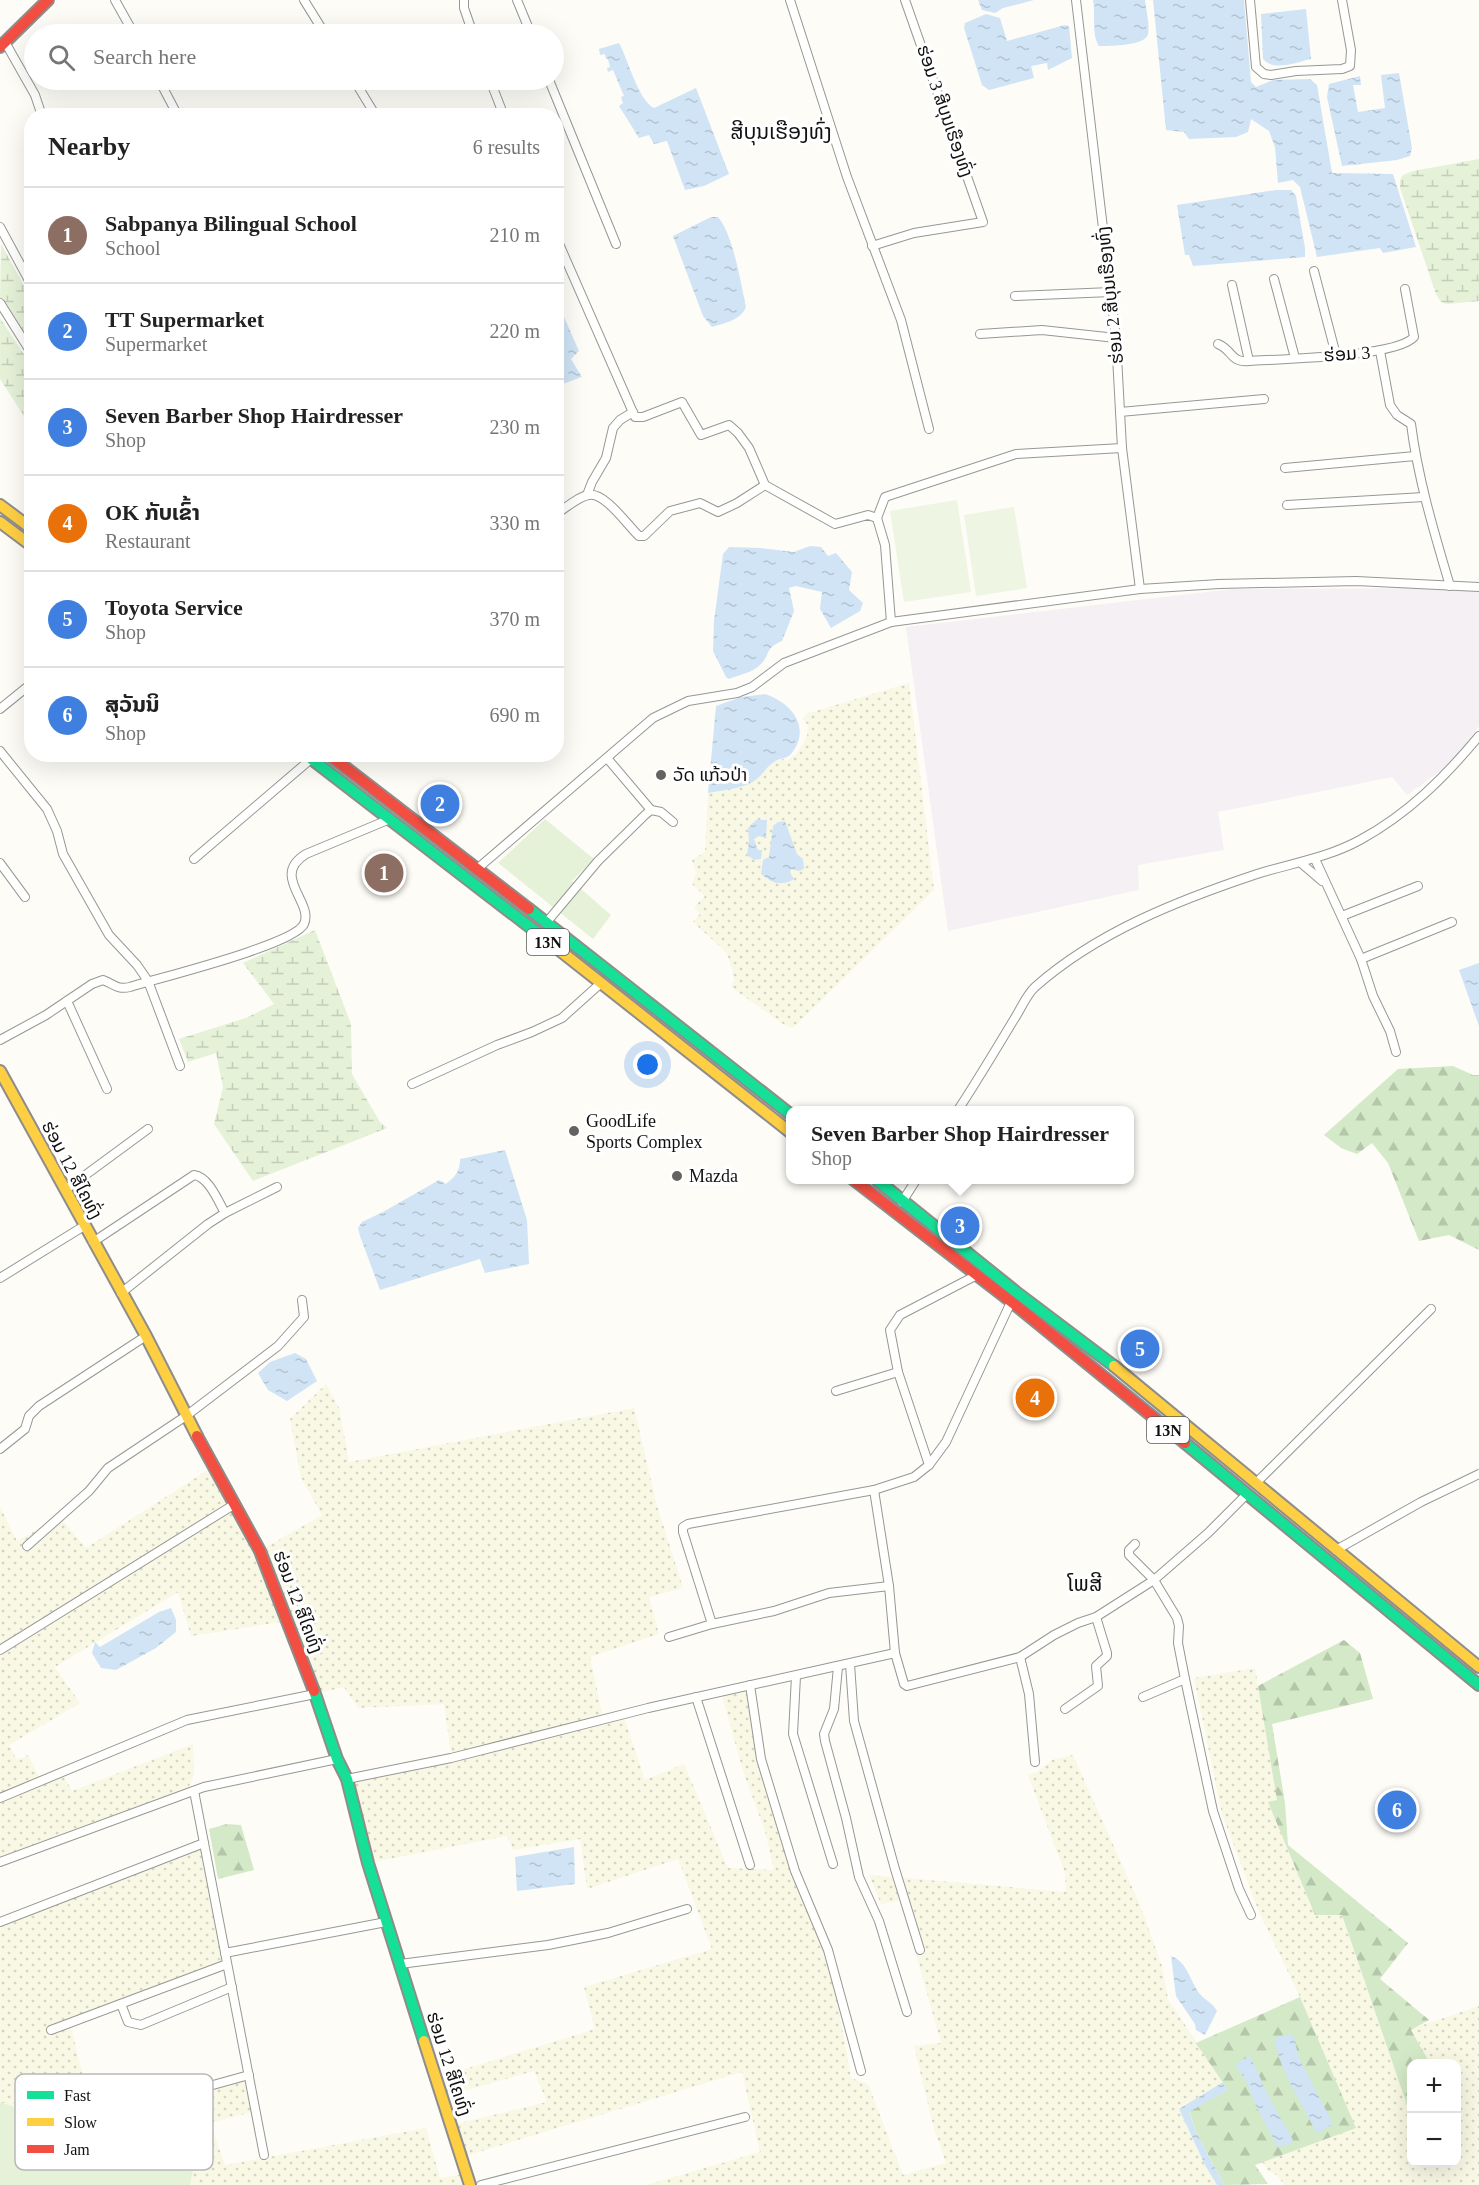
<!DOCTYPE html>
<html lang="en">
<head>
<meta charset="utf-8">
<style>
  body { margin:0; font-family:"Times New Roman","Noto Sans Lao",serif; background:#f2f2f2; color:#222 }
  .controls { position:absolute; right:18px; bottom:18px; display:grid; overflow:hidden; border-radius:12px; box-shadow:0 6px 24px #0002 }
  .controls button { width:54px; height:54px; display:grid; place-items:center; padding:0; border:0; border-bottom:2px solid #e0e0e0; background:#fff; color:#222; font:30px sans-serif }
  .you { position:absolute; left:648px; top:1065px; width:21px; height:21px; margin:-15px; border:4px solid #fff; border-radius:50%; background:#1a73e8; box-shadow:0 0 0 9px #1a73e833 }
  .badge { display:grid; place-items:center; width:39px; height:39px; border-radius:50%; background:#1a73e8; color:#fff; font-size:20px; font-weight:700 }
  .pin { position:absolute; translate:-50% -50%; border:3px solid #fff; box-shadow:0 2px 6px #0006 }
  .popup { position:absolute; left:786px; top:1106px; width:348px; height:78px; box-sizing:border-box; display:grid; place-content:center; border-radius:12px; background:#fff; filter:drop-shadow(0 2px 4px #0005); font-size:20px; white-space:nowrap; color:#767676 }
  .popup b { font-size:22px; color:#222 }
  .popup::after { content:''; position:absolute; left:50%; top:100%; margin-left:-12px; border:12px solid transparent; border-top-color:#fff }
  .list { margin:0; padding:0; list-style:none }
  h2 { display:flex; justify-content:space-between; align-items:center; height:78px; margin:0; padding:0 24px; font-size:26px }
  h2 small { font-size:20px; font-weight:400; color:#767676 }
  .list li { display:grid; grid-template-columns:39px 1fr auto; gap:18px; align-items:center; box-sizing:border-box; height:96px; padding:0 24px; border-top:2px solid #e0e0e0 }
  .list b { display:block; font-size:22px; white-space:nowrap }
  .list p { margin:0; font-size:20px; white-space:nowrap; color:#767676 }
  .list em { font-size:20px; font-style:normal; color:#767676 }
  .icon { flex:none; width:33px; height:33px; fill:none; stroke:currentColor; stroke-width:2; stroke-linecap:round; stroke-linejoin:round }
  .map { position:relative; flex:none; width:1479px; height:2185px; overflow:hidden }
  .search { position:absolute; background:#fff; box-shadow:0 6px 24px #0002; left:24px; top:24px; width:540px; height:66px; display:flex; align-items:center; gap:15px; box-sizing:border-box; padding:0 21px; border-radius:33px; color:#767676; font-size:22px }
  .panel { position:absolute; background:#fff; box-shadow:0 6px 24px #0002; left:24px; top:108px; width:540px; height:654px; border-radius:24px }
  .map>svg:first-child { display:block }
  .industrial { fill:#f5f0f3 }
  .farmland { fill:url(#farmland-dots) }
  .green { fill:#e5f2d8 }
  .forest { fill:url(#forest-firs) }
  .wetland { fill:url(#wetland-marsh) }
  .pitch { fill:#eef5e2 }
  .water { fill:url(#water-ripples) }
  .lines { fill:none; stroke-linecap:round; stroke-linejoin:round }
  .street-casing { stroke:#979795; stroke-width:10 }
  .fast-casing { stroke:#8e8d8b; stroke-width:14 }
  .slow-casing { stroke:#8e8d8b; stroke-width:14 }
  .jam-casing { stroke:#8e8d8b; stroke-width:14 }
  .street { stroke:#fffffe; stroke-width:8 }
  .fast { stroke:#16e098; stroke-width:10 }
  .slow { stroke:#ffcf43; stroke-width:10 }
  .jam { stroke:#f24e42; stroke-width:10 }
  .poi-dot { fill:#646362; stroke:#fff; stroke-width:2 }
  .labels { text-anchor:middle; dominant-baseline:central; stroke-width:6; stroke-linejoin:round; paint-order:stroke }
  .shield { fill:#fff; stroke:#585858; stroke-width:1.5 }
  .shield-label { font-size:16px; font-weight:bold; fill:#111 }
  .street-label { font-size:18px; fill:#111; stroke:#fff }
  .poi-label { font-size:18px; fill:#111; stroke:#fff; text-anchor:start }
  .quarter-label { font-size:21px; fill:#111; stroke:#fff }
  .key { fill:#fff; stroke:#b8b8b8; stroke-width:1.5 }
  .key-label { font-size:16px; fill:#111 }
</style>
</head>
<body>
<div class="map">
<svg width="1479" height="2185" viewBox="0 0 1479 2185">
  <defs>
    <pattern id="farmland-dots" width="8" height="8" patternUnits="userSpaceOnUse" patternTransform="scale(1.5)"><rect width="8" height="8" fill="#f8f8e5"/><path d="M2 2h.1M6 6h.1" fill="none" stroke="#d4d4c3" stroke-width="1.8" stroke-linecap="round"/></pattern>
    <pattern id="forest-firs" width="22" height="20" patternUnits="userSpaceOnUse" patternTransform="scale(1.5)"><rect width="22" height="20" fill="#d4e9c7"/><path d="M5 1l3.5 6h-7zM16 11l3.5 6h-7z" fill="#b5c7aa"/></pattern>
    <pattern id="wetland-marsh" width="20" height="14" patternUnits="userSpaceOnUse" patternTransform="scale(1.5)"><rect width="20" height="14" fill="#e5f2d8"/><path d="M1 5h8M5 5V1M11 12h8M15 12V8" fill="none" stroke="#c3ceb8"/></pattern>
    <pattern id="water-ripples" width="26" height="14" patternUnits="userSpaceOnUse" patternTransform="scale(1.5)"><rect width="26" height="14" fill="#d0e4f5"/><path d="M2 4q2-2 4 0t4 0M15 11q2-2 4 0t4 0" fill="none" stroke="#b2c3d1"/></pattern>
  </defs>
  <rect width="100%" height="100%" fill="#fdfcf7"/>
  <polygon class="industrial" points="1479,588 1479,726 1450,764 1407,795 1392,777 1218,812 1224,850 1138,865 1139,890 948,931 906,627 1232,589"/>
  <g class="farmland">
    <polygon points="909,683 934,890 793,1028 786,1026 731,987 734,981 733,973 727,953 693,922 700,914 694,907 705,896 692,884 696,873 692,860 705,852 708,793 751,783 774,762 783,759 786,761 797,753 807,737 808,725 803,719 806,714"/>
    <polygon points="326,1384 339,1408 349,1462 634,1408 656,1502 683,1588 649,1597 659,1634 590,1657 603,1718 623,1714 645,1780 684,1764 728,1868 774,1870 765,1831 743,1771 721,1692 750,1685 761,1759 795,1871 828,1950 851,2078 868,2084 903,2175 946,2163 934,2129 914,2046 941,2043 901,1900 881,1904 869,1875 1066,1892 1065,1873 1028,1775 1037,1772 1052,1760 1073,1755 1140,1905 1162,1966 1168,1999 1223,2082 1179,2109 1205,2165 1217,2185 646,2185 760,2152 742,2072 462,2157 452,2125 547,2102 534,2071 442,2097 436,2078 595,2029 584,1987 712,1949 678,1859 587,1889 580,1839 513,1850 507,1836 368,1863 347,1779 451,1754 444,1704 358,1708 344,1687 315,1694 288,1621 191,1636 178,1592 55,1667 80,1703 9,1745 17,1760 28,1755 41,1781 62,1773 72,1791 193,1744 194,1774 186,1794 0,1862 0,1507 17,1541 60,1517 86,1548 211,1468 261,1550 322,1515 301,1477 290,1419"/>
    <polygon points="1255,1668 1278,1801 1268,1802 1315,1915 1342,1915 1408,2108 1411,2107 1412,2162 1456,2162 1456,2064 1430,2063 1411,2029 1479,2006 1479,2185 1284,2185 1278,2176 1267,2170 1262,2161 1356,2128 1300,1997 1259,1912 1222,1814 1194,1678"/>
    <polygon points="204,1843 227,1964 70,2023 84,2081 113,2074 123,2110 249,2075 256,2111 210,2123 225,2165 426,2128 440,2178 463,2174 466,2185 190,2185 193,2170 0,2102 0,1924"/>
  </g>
  <g class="green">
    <polygon points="545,819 594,859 572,881 611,915 593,939 498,863"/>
    <polygon points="0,2102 193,2170 190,2185 0,2185"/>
  </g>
  <g class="forest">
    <polygon points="1453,1066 1473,1075 1479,1075 1479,1250 1449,1235 1419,1241 1388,1163 1372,1143 1357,1154 1341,1148 1324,1135 1398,1069"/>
    <polygon points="1344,1640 1360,1653 1373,1699 1272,1724 1285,1803 1288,1845 1408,1943 1380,1979 1429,2020 1411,2030 1430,2063 1412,2064 1411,2107 1408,2108 1342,1915 1315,1915 1268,1802 1277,1800 1258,1686"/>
    <polygon points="227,1824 241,1825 254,1870 218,1879 209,1829"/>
    <polygon points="1300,1997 1356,2128 1255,2165 1268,2184 1224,2185 1196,2132 1189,2111 1228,2090 1196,2043"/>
  </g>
  <g class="wetland">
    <polygon points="1479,159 1479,301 1447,304 1441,302 1436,294 1400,188 1400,180 1403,175 1413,171"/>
    <polygon points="1,244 31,298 31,346 0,298"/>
    <polygon points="0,318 31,365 31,427 0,379"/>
    <polygon points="315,930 351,1024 352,1074 380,1122 387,1128 253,1181 214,1124 223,1087 216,1053 188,1062 179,1039 246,1018 274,1004 243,963"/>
  </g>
  <g class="pitch">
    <polygon points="957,500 971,592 904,602 890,511"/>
    <polygon points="1014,507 1027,588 976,596 964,515"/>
  </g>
  <g class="water">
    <polygon points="978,0 1034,0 1003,8 995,13 982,10"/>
    <path d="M1093 0H1145C1146 10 1150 25 1148 34 1146 46 1110 46 1099 46 1091 33 1096 15 1093 0Z"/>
    <polygon points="1153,0 1244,0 1251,82 1256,87 1273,80 1310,79 1317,85 1332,173 1393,174 1416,247 1383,253 1380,248 1317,257 1300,187 1293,180 1278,183 1275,147 1269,131 1251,119 1248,132 1236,137 1189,139 1184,132 1166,130"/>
    <path d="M1306 9 1311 59C1297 62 1274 72 1263 59L1261 14Z"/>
    <polygon points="986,14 1000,18 1007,41 1065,25 1069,26 1072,58 1048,70 1047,63 1031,66 1034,78 989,90 982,85 964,28 965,23"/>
    <path d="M619 43C628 59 638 100 654 108L696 88 729 174 704 186 685 190 667 141 654 144 649 135 639 138 619 106 623 103 621 97 624 96 613 70 608 72 607 68 610 67 608 59H606L605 54 600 55 599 49Z"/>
    <polygon points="1399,73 1412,148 1410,156 1397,160 1342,166 1327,97 1329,84 1360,76 1361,85 1353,85 1358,112 1385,108 1381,75"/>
    <polygon points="1276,190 1291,190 1296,196 1305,248 1305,257 1193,266 1189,255 1185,255 1177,205"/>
    <path d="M711 217H718C733 234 741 284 746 307 741 320 725 323 712 327L703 316 673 236Z"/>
    <polygon points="557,301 579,351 571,359 582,377 557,386"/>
    <path d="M810 546 821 547 828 556 836 553 852 572 849 590 863 603 860 611 831 628 820 609 822 592 796 586 789 588 794 611 782 641C764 648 771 655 760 665 752 673 738 675 729 679L726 677 713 651 714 621 723 554 729 547 760 548 794 552Z"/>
    <path d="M765 694C792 703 812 728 791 754 787 759 779 758 774 762 766 767 762 776 754 781 742 789 722 790 708 793L716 706 741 697Z"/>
    <polygon points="756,820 767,820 766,838 759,836 754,839 758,850 762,850 761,859 754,860 747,855 749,841 748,828"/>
    <path d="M785 821 797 854 803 859 804 869 799 871 791 869 790 873 794 879C781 887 772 883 761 874L763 860 769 857 773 826 778 822Z"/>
    <polygon points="1479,963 1479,1026 1459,970"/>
    <path d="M505 1150 527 1220 529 1264 485 1273 480 1259 380 1290 360 1236 358 1228 362 1222 383 1212 439 1180 446 1184C456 1176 460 1171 460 1159Z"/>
    <polygon points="295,1353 306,1359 317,1381 287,1401 268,1390 258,1373 270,1362"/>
    <polygon points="171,1608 176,1620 176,1632 156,1648 116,1670 101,1668 92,1653 95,1642 100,1647 159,1612"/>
    <polygon points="574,1847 575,1884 517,1891 515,1857"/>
    <path d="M1171 1956C1188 1962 1190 1982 1200 1994 1207 2002 1212 2002 1217 2011L1205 2035 1196 2030 1195 2024 1176 1996Z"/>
    <path d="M1291 2034 1295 2040 1298 2056 1333 2124 1317 2134C1303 2105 1278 2069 1275 2038Z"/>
    <polygon points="1250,2056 1271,2101 1293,2140 1289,2144 1278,2147 1257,2108 1246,2081 1235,2064"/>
    <polygon points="1223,2082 1228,2090 1189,2112 1196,2132 1224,2185 1217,2185 1205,2165 1179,2109"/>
  </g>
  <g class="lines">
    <g class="street-casing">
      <g id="street">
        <polyline points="115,0 134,34"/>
        <polyline points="304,0 325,34"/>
        <polyline points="464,0 464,8 473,34"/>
        <polyline points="517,0 531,34"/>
        <polyline points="790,0 847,177 901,320 929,429"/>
        <polyline points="1076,0 1116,338 1122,448 1140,589"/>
        <polyline points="1250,0 1256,67 1264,74 1271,75 1296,71 1342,69 1350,66 1351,50 1342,0"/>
        <polyline points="5,42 35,95 42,116"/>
        <polyline points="159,80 178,116"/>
        <polyline points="354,80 376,116"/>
        <polyline points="490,80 504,116"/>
        <polyline points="549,80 616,244"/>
        <polyline points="0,227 32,286"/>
        <polyline points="556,237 635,417 643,417 682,402 701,435 729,425 738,433 749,448 765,485 835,524 868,515 877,518"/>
        <polyline points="872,246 914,233 983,222 905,0"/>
        <polyline points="1314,271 1336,355"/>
        <polyline points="1274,279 1295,358"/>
        <path d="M1232 285 1249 361C1280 359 1397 357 1414 337L1405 289"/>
        <polyline points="1015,296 1111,292"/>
        <polyline points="0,303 32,354"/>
        <polyline points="980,334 1042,330 1116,338"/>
        <path d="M1218 344C1233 350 1230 363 1249 361"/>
        <path d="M1380 351 1390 405 1397 415 1411 424C1418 479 1434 532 1450 586"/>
        <polyline points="1120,412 1264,399"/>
        <polyline points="1285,468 1415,456"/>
        <polyline points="587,495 592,482 606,458 613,428 620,420 633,412"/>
        <polyline points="1287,505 1424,497"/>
        <path d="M556 514C566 508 579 496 589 495 605 492 628 526 639 536H644L670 511 700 503 718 512 737 503 765 485"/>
        <polyline points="891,622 885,545 877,518 885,497 1016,454 1122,448"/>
        <polyline points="0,709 32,683"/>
        <polyline points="0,751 47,809 57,831 63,854 109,935 137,965 148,981 180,1066"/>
        <polyline points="607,758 651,810"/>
        <polyline points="194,859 311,759"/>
        <polyline points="1315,859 1361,959 1373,996 1390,1031 1396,1052"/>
        <polyline points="0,863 25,897"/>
        <polyline points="1301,863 1322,881"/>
        <polyline points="477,869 653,718 688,701 737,693 752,687 784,663 891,622 1140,589 1219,584 1356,581 1479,587"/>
        <polyline points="1342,916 1418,886"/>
        <polyline points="546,923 598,861 646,814 651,810 661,812 673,822"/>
        <polyline points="1361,959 1452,922"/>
        <polyline points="67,1001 107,1089"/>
        <path d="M0 1040 46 1015 92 984 103 980C114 984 117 990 130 987 158 978 294 945 304 924 314 902 270 876 306 854L390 819"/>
        <polyline points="412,1084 497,1045 532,1032 562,1018 601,983"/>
        <path d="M958 1110C977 1081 995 1051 1013 1021 1020 1011 1026 995 1035 987 1097 932 1179 900 1257 874 1292 863 1327 858 1360 840 1408 814 1445 777 1479 736"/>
        <polyline points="65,1190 148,1129"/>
        <polyline points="902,1202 916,1180"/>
        <path d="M93 1242 194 1175C209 1177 218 1201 225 1213"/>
        <polyline points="977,1275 900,1315 890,1330 898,1372 929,1465 914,1477 874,1490 889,1586 895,1653 904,1684 907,1686 1020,1657 1054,1635 1078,1623 1096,1617 1154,1580 1208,1533 1247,1494"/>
        <polyline points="0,1278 84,1226"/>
        <polyline points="121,1293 208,1224 225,1213 277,1187"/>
        <polyline points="836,1391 898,1372"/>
        <polyline points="0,1449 25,1429 29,1416 39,1406 146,1336"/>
        <polyline points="929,1465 946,1442 1011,1302"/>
        <polyline points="1256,1483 1431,1309"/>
        <polyline points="1135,1544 1129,1550 1129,1555 1154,1580 1177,1618 1179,1626 1178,1643 1185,1679 1213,1811 1239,1889 1251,1915"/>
        <polyline points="27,1546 89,1491 108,1468 186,1416 278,1346 304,1317 302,1300"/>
        <polyline points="1336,1550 1421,1502 1479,1474"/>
        <polyline points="712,1624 683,1532 683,1527 688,1524 874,1490"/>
        <polyline points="669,1637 712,1624 774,1611 829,1593 889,1586"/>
        <polyline points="0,1650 235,1504"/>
        <polyline points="1020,1657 1029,1694 1035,1762"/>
        <polyline points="850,1664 854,1721 895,1869 920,1950"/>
        <polyline points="838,1667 834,1709 824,1734 825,1741 846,1818 859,1877 879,1921 907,2012"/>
        <polyline points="796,1676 793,1734 833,1864"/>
        <polyline points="750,1685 761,1759 795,1871 828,1950 861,2071"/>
        <polyline points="696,1697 750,1865"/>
        <polyline points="1143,1697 1185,1679"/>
        <polyline points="1065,1709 1098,1686 1096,1666 1107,1656 1107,1653 1096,1617"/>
        <polyline points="347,1779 451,1758 648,1708 895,1653"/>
        <polyline points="194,1791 264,2155"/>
        <polyline points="0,1798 187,1720 315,1694"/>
        <polyline points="0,1862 204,1787 337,1759"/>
        <polyline points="0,1922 204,1843"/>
        <polyline points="225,1953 386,1922"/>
        <polyline points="400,1964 548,1945 608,1933 687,1909"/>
        <polyline points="121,2004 128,2022 141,2025 232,1987"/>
        <polyline points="51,2030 227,1964"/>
        <polyline points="83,2121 249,2075"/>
        <polyline points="481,2185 745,2117"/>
      </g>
    </g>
    <g class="fast-casing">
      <g id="fast">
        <polyline points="305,754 544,938"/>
        <polyline points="529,909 790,1114"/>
        <polyline points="877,1180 1016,1292 1114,1366"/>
        <polyline points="1185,1443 1479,1685"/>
        <polyline points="314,1691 337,1759 347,1779 368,1863 424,2041"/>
      </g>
    </g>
    <g class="slow-casing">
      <g id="slow">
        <polyline points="0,505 32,529"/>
        <polyline points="0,522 32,546"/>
        <polyline points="544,938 790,1132"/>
        <polyline points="0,1071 146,1336 197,1436"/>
        <polyline points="1114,1366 1479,1667"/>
        <polyline points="424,2041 470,2185"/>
      </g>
    </g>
    <g class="jam-casing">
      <g id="jam">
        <polyline points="0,47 48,0"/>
        <polyline points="328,754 529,909"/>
        <polyline points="854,1180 1013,1303 1185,1443"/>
        <polyline points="197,1436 260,1551 314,1691"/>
      </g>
    </g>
    <use href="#street" class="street"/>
    <use href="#fast" class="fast"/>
    <use href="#slow" class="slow"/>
    <use href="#jam" class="jam"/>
  </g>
  <g class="poi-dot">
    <circle cx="661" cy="775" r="6"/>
    <circle cx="574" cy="1131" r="6"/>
    <circle cx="677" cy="1176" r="6"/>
  </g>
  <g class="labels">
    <g class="shield">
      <rect x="527" y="929" width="42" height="26" rx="4.5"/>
      <rect x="1147" y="1417" width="42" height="26" rx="4.5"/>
    </g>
    <g class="shield-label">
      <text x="548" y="942">13N</text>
      <text x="1168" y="1430">13N</text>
    </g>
    <g class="street-label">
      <text transform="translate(945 111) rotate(71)">ຮ່ອມ 3 ສີບຸນເຮືອງທົ່ງ</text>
      <text transform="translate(1110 295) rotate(-96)">ຮ່ອມ 2 ສີບຸນເຮືອງທົ່ງ</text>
      <text transform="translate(1347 354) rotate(-4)">ຮ່ອມ 3</text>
      <text transform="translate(72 1170) rotate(62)">ຮ່ອມ 12 ສີໄຄທົ່ງ</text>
      <text transform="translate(298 1602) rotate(69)">ຮ່ອມ 12 ສີໄຄທົ່ງ</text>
      <text transform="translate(449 2064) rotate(72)">ຮ່ອມ 12 ສີໄຄທົ່ງ</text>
    </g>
    <g class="poi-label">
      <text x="673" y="775">ວັດ ແກ້ວປ່າ</text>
      <text x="586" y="1121">GoodLife<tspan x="586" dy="21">Sports Complex</tspan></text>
      <text x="689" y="1176">Mazda</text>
    </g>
    <g class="quarter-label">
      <text x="781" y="132">ສີບຸນເຮືອງທົ່ງ</text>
      <text x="1085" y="1584">ໂພສີ</text>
    </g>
  </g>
  <rect x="15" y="2074" width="198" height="96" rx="9" class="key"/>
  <rect x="27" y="2091" width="27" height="8" fill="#16e098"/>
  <rect x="27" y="2118" width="27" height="8" fill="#ffcf43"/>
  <rect x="27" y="2145" width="27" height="8" fill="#f24e42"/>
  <g class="key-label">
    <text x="64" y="2101">Fast</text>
    <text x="64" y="2128">Slow</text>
    <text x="64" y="2155">Jam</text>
  </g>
</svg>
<div class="controls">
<button>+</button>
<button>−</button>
</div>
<div class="you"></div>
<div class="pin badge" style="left:384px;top:873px;background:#8d6e63">1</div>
<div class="pin badge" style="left:440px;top:804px;background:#3f7fe0">2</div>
<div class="pin badge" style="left:960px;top:1226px;background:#3f7fe0">3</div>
<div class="popup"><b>Seven Barber Shop Hairdresser</b>Shop</div>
<div class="pin badge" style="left:1035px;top:1398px;background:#e8710a">4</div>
<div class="pin badge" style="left:1140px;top:1349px;background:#3f7fe0">5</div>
<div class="pin badge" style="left:1397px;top:1810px;background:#3f7fe0">6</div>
<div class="search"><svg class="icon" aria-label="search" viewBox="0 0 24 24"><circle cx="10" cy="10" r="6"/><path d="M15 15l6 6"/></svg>Search here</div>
<section class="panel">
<h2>Nearby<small>6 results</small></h2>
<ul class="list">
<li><span class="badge" style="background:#8d6e63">1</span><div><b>Sabpanya Bilingual School</b><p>School</p></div><em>210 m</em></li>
<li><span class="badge" style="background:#3f7fe0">2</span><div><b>TT Supermarket</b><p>Supermarket</p></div><em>220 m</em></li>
<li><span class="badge" style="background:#3f7fe0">3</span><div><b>Seven Barber Shop Hairdresser</b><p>Shop</p></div><em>230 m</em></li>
<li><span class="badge" style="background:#e8710a">4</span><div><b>OK ກັບເຂົ້າ</b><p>Restaurant</p></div><em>330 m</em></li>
<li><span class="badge" style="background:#3f7fe0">5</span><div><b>Toyota Service</b><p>Shop</p></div><em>370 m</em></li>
<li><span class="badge" style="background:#3f7fe0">6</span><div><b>ສຸວັນນິ</b><p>Shop</p></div><em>690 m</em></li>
</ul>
</section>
</div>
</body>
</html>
